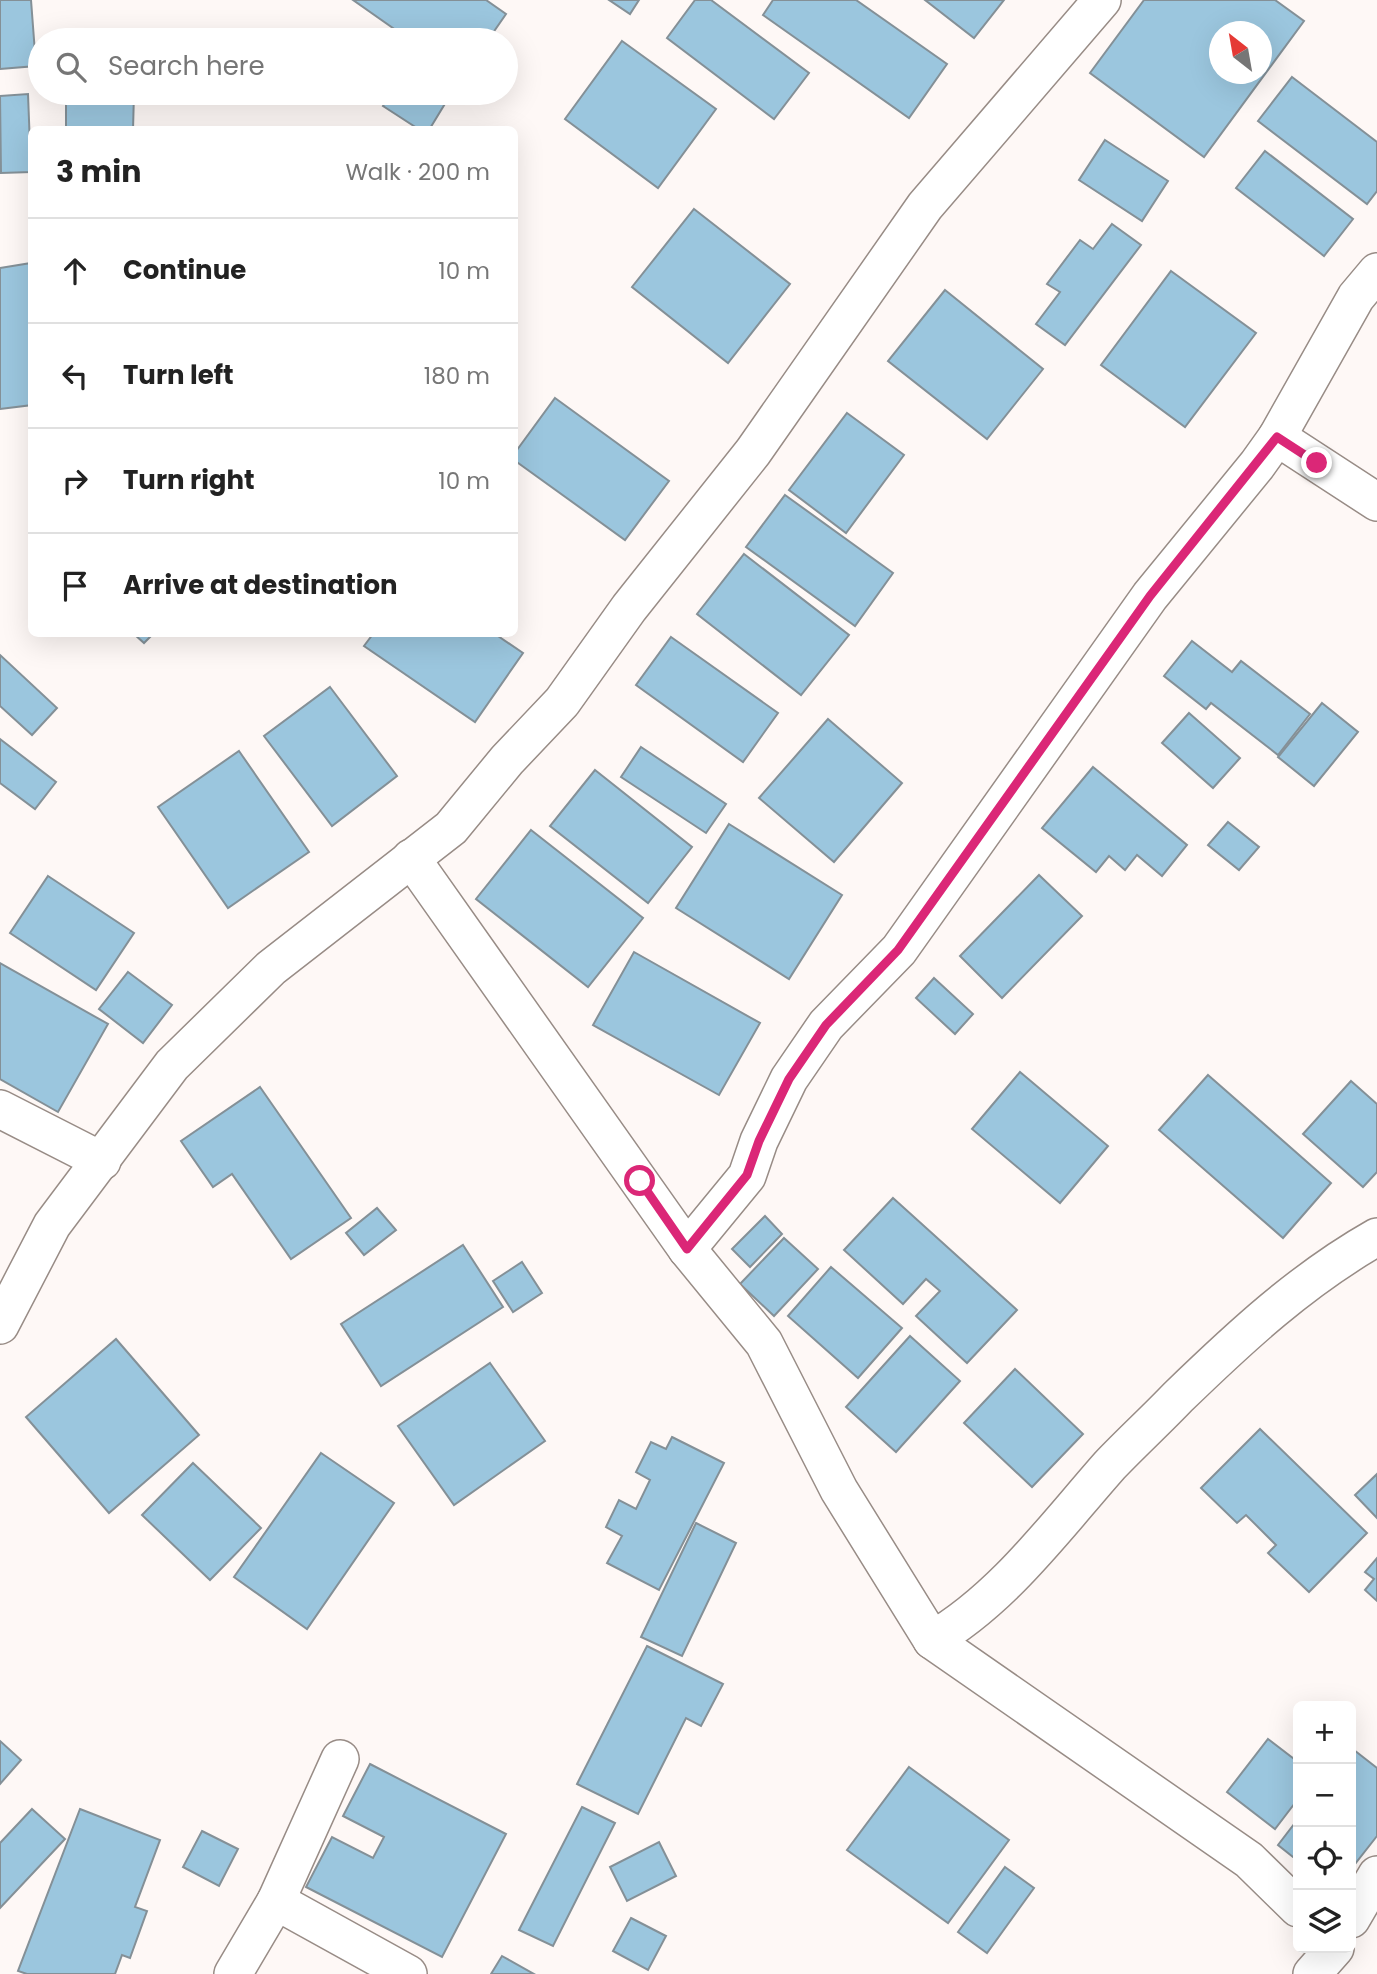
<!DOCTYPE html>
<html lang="en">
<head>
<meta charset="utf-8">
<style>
  body { margin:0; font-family:Poppins,sans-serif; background:#f2f2f2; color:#222 }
  .controls { position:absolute; right:21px; bottom:21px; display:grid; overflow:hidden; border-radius:10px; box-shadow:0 7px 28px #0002 }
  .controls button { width:63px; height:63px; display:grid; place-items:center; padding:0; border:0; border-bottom:2px solid #e0e0e0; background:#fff; color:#222; font:35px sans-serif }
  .compass { position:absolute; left:1209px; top:21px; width:63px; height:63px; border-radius:50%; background:#fff; box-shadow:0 7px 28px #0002; rotate:329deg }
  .stop { position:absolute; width:21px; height:21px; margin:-16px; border:5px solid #db2777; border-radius:50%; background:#fff }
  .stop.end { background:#db2777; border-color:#fff; box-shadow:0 2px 7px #0008 }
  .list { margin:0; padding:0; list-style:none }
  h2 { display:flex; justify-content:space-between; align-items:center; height:91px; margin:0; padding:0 28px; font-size:30px }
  h2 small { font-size:23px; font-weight:400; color:#767676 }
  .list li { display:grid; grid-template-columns:46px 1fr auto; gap:21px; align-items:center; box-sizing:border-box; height:105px; padding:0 28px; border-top:2px solid #e0e0e0 }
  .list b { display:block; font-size:26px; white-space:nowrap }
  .list em { font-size:23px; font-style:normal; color:#767676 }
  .icon { flex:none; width:38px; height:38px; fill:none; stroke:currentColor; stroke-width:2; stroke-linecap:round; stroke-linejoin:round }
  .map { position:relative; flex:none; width:1377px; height:1974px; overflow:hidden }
  .search { position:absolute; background:#fff; box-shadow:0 7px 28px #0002; left:28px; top:28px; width:490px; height:77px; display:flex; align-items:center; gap:18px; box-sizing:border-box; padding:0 24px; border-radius:38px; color:#767676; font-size:26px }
  .panel { position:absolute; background:#fff; box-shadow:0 7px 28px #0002; left:28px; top:126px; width:490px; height:511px; border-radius:10px }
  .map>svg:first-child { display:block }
  .building { fill:#9bc6de; stroke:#849097; stroke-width:2; fill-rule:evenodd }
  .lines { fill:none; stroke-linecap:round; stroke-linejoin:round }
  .minor-casing { stroke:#988c86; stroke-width:40 }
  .minor { stroke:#fff; stroke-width:37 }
  .route { stroke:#db2777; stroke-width:9 }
</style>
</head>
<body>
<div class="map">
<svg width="1377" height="1974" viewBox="0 0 1377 1974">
  <rect width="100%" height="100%" fill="#fef8f6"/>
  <g class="building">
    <polygon points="0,0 31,0 36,66 0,69"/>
    <polygon points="353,0 486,0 506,14 488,40 410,40"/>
    <polygon points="609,0 639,0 630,14"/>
    <polygon points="695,0 711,0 809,73 774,119 667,38"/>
    <polygon points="773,0 856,0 947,64 909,118 763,15"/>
    <polygon points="925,0 1004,0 974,38"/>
    <path d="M1144 0H1275L1304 21 1204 157 1090 73ZM1220 32H1262V74H1220Z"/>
    <polygon points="622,41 716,109 658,188 565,119"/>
    <polygon points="1292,77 1377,142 1377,191 1367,204 1258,121"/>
    <polygon points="66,93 134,93 133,130 66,130"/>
    <polygon points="392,93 431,93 446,102 429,130 420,130 383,106"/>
    <polygon points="28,94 31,172 1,173 0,96"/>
    <polygon points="1105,140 1168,181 1142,221 1079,180"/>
    <polygon points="1265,151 1353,219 1324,256 1236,188"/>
    <polygon points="694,209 790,284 728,363 632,287"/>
    <polygon points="1112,224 1141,245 1065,345 1036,324 1060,292 1047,284 1080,240 1093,249"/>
    <polygon points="31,263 32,405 0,409 0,268"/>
    <polygon points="1171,271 1256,333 1185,427 1101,365"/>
    <polygon points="945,290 1043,369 987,439 888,361"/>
    <polygon points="555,398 669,481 625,540 514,460 514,454"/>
    <polygon points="847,413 904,455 846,533 789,490"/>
    <polygon points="785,495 893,573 855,626 746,547"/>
    <polygon points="744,554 849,635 801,695 697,614"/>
    <polygon points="134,634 153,634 144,643"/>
    <polygon points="373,634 495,634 523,653 475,722 364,646"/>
    <polygon points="671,637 778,713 743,762 636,685"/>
    <polygon points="1192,641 1232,672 1241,661 1310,714 1278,755 1211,703 1206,709 1164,676"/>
    <polygon points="0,655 57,708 32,735 0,706"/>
    <polygon points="330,687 397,776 332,826 264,736"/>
    <polygon points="1322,703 1358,732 1314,786 1278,757"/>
    <polygon points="1189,713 1240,758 1213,788 1162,743"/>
    <polygon points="828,719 902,783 834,862 759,798"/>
    <polygon points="0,739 56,782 35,809 0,783"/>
    <polygon points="641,747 726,804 706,833 621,777"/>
    <polygon points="239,751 309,852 228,908 158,807"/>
    <polygon points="1093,767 1187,845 1162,876 1137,855 1125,870 1109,856 1096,872 1042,828"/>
    <polygon points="595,770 692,847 648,903 550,826"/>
    <polygon points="1228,822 1259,847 1239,870 1208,845"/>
    <polygon points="729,824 842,895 789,979 676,908"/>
    <polygon points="531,830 643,918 588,987 476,899"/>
    <polygon points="1039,875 1082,916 1002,998 960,956"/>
    <polygon points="48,876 134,933 96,990 10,933"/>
    <polygon points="634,952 760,1023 719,1095 593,1025"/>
    <polygon points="0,963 108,1024 58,1112 0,1079"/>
    <polygon points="128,972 172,1005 143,1043 99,1009"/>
    <polygon points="934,978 973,1014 955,1034 916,998"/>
    <polygon points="1020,1072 1108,1146 1060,1203 972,1129"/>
    <polygon points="1208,1075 1331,1183 1283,1238 1159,1130"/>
    <polygon points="1351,1081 1377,1104 1377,1172 1363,1187 1303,1134"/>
    <polygon points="260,1087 351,1218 291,1259 232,1174 213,1187 181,1141"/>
    <polygon points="893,1198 1017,1310 967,1363 916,1316 940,1291 926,1279 903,1304 844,1250"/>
    <polygon points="377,1208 396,1230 364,1255 346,1233"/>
    <polygon points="765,1216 782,1234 750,1267 732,1249"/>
    <polygon points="784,1238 818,1269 774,1316 740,1284"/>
    <polygon points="463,1245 503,1307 381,1386 341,1324"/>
    <polygon points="522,1262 542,1293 513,1312 493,1281"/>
    <polygon points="831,1267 902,1328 858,1378 788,1316"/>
    <polygon points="910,1336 960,1381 896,1452 846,1407"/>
    <polygon points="116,1339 199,1435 109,1513 26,1417"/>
    <polygon points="490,1363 545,1441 454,1505 398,1426"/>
    <polygon points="1015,1369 1083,1434 1032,1487 964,1423"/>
    <polygon points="1260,1429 1367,1533 1309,1592 1268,1553 1276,1545 1246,1515 1237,1523 1201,1488"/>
    <polygon points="672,1437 724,1463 659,1590 607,1563 622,1536 606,1527 619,1500 636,1509 650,1480 636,1472 651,1442 666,1449"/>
    <polygon points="321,1453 394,1503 307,1629 234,1577"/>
    <polygon points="193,1463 261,1528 210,1580 142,1515"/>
    <polygon points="1377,1474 1377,1518 1355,1495"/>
    <polygon points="696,1523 736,1543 682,1656 641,1637"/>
    <polygon points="1377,1558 1377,1601 1365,1590 1374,1579 1365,1572"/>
    <polygon points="647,1646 723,1684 701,1726 686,1718 638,1814 577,1784"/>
    <polygon points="1268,1739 1298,1762 1298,1799 1275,1829 1227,1792"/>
    <polygon points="0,1741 21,1760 0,1784"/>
    <polygon points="1354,1750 1377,1768 1377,1836 1351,1869 1351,1753"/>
    <polygon points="370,1764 506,1834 442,1957 306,1887 332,1837 373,1858 384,1837 343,1816"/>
    <polygon points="909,1767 1009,1840 948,1923 847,1850"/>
    <polygon points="582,1807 615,1823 553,1946 519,1930"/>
    <polygon points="32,1809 65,1839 0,1908 0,1843"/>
    <polygon points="80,1809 160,1840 135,1907 147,1911 130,1958 122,1955 115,1974 27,1974 18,1971"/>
    <polygon points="1298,1819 1298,1861 1278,1845"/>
    <polygon points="202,1831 238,1849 219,1886 183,1867"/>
    <polygon points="659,1842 676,1876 627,1901 610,1867"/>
    <polygon points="1005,1867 1034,1888 987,1953 958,1932"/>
    <polygon points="631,1918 666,1936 648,1970 613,1951"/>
    <polygon points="502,1956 534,1974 491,1974"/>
  </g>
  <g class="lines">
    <g class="minor-casing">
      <g id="minor">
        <polyline points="1277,437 1377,502"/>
        <polyline points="411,858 687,1249 764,1343 839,1490 932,1640 1249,1860 1298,1908"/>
        <polyline points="0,1109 102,1161"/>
        <polyline points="687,1249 747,1176 759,1141 789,1079 826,1025 899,950 1150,596 1257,465 1277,437 1356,297 1377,272"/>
        <polyline points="0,1325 52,1225 172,1065 271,968 451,828 507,760 562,702 629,608 753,452 925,206 1102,0"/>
        <path d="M932 1640C1003 1599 1056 1526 1110 1465 1132 1442 1156 1420 1178 1397 1240 1337 1301 1280 1377 1237"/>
        <polyline points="276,1901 408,1974"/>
        <polyline points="1351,1919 1377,1875"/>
        <polyline points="233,1974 276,1901 340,1759"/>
        <polyline points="1312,1974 1335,1948"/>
      </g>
    </g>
    <use href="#minor" class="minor"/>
  </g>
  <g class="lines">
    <polyline class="route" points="640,1181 687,1249 747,1175 759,1141 789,1079 826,1025 898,950 1150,596 1277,437 1317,463"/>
  </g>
</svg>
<div class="controls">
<button>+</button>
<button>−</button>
<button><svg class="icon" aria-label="locate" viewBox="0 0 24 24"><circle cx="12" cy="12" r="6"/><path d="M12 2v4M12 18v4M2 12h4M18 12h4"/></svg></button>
<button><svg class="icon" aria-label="layers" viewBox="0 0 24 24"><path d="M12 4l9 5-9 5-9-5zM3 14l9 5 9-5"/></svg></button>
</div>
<svg class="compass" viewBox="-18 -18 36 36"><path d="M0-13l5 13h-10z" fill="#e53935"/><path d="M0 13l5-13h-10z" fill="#767676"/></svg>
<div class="stop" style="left:640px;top:1181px"></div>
<div class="stop end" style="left:1317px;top:463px"></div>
<div class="search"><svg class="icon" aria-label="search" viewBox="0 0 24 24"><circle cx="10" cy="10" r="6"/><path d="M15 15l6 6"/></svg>Search here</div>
<section class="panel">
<h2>3 min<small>Walk · 200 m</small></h2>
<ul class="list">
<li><svg class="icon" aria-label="ahead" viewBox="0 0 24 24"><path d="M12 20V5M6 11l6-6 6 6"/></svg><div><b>Continue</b></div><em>10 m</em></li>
<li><svg class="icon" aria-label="left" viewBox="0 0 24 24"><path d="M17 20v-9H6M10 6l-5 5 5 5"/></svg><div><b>Turn left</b></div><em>180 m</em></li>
<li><svg class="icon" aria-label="right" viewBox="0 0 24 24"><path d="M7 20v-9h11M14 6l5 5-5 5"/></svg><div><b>Turn right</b></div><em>10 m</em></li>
<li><svg class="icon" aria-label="arrive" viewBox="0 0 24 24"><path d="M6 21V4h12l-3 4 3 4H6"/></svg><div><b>Arrive at destination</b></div></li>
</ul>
</section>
</div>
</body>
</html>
